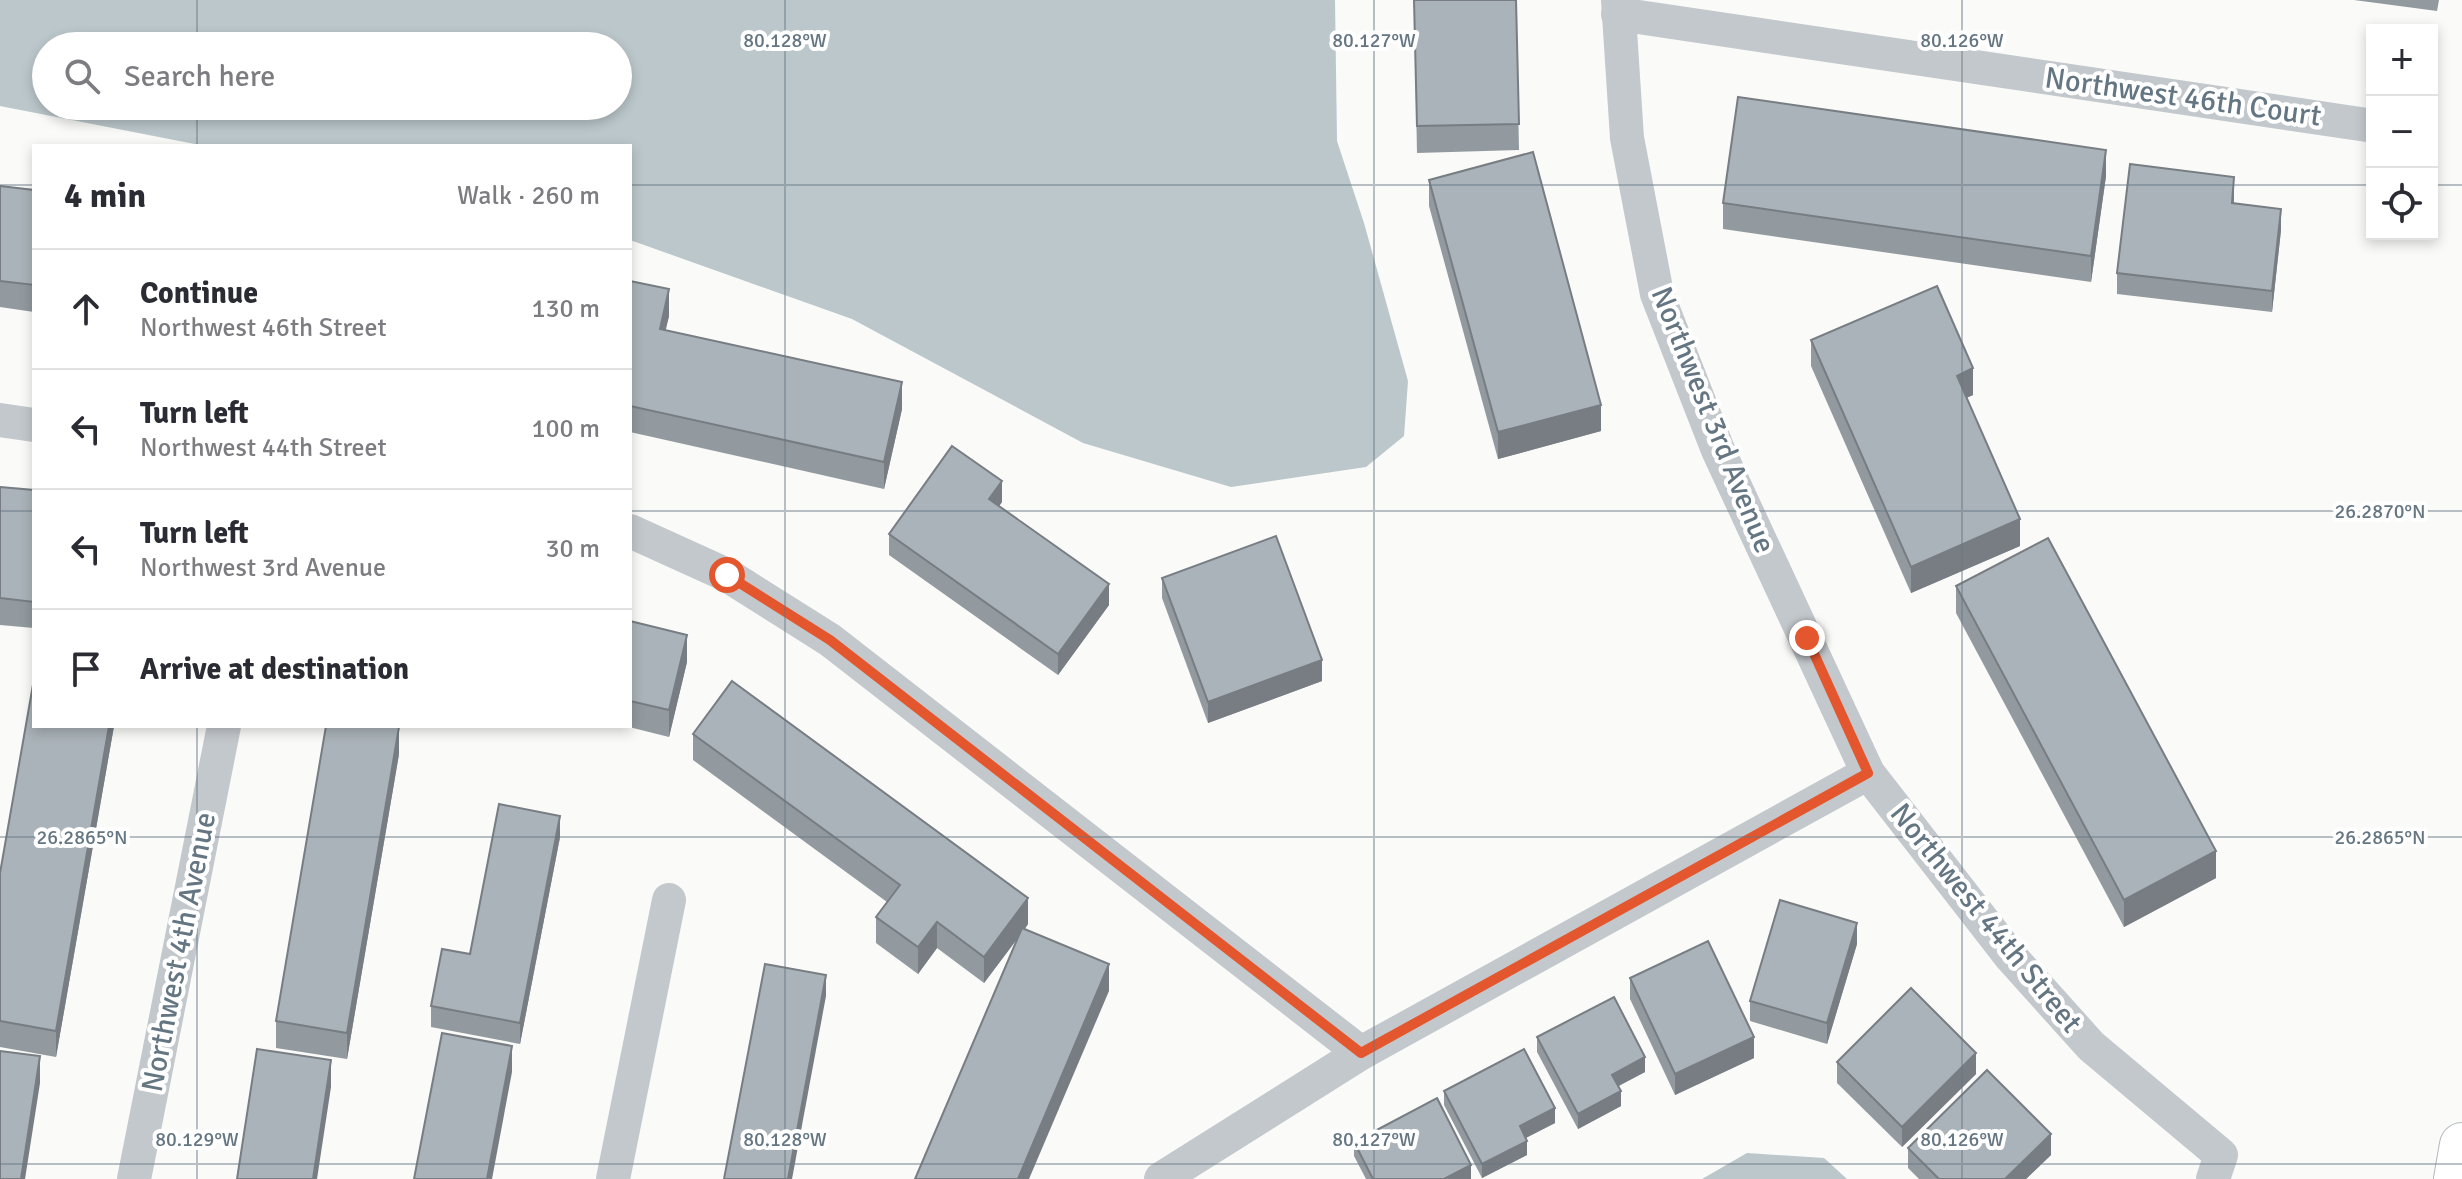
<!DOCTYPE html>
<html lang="en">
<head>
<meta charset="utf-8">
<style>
  body { margin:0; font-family:Signika,sans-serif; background:#f7f7f7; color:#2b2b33 }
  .controls { position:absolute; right:24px; top:24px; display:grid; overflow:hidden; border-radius:0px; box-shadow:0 4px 12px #0003 }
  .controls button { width:72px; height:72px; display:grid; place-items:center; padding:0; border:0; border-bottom:2px solid #e1e1e2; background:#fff; color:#2b2b33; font:40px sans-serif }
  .stop { position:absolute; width:24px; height:24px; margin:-18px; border:6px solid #e4572e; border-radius:50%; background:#fff }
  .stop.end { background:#e4572e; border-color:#fff; box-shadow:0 2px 8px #0008 }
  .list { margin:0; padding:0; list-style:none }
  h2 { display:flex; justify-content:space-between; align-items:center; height:104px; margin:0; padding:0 32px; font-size:34px }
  h2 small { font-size:26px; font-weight:400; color:#7c7c81 }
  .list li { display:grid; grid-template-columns:52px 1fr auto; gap:24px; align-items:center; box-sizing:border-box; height:120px; padding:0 32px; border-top:2px solid #e1e1e2 }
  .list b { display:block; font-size:30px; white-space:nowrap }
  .list p { margin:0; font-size:26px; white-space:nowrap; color:#7c7c81 }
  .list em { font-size:26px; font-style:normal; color:#7c7c81 }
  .icon { flex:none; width:44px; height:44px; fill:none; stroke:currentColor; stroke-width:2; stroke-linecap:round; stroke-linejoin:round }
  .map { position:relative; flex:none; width:2462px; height:1179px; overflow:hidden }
  .search { position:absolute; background:#fff; box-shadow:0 4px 12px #0003; left:32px; top:32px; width:600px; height:88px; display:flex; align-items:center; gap:20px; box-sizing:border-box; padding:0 28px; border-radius:44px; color:#7c7c81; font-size:30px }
  .panel { position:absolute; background:#fff; box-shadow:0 4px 12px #0003; left:32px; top:144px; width:600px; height:584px; border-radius:0px }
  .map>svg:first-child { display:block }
  .water { fill:#bbc7cb; fill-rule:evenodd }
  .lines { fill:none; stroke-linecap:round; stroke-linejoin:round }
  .motorway-casing { stroke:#b4b9bd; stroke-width:46 }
  .minor { stroke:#c3c8cc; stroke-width:34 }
  .motorway { stroke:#fff; stroke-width:44 }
  .wall { fill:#929a9f }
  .shaded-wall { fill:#777d82 }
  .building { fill:#aab3b9; stroke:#777d82; stroke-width:2 }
  .route { stroke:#e4572e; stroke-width:10 }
  .ticks { fill:none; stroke:#657683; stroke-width:2; stroke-opacity:0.45 }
  .labels { text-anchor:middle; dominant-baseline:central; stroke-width:8; stroke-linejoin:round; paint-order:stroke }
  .street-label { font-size:30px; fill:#657683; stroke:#fff }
  .ticks-label { font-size:20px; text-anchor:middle; fill:#657683; stroke:#fff; stroke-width:8; stroke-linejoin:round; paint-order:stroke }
</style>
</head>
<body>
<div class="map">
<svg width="2462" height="1179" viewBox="0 0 2462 1179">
  <rect width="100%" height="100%" fill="#fafaf8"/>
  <g class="water">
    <path d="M0 0H1335L1337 141 1364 223 1408 381 1404 436 1366 467 1231 487 1083 443 852 319 630 240V146H205L0 106ZM46 46H618V106H46Z"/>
    <polygon points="1747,1153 1824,1158 1847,1179 1702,1179"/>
  </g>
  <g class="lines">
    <g class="motorway-casing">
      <polyline id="motorway" points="2456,1179 2462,1145"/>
    </g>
    <g class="minor">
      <polyline points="1618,0 1627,138 1657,294 1718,450 1868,773 2011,957 2091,1046 2221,1155 2213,1179"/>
      <polyline points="1618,14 2367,125"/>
      <polyline points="0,420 34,425"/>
      <polyline points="630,531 727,575 830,640 1361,1053"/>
      <polyline points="134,1179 224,726"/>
      <polyline points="613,1179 669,900"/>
      <polyline points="1161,1179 1361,1053 1868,773"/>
    </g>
    <use href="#motorway" class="motorway"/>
  </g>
  <g class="wall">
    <polygon points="1414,0 1516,0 1519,150 1417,153"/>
    <polygon points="2354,0 2439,0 2437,11"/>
    <polygon points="2106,176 2091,282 1723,229 1723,203"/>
    <polygon points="1429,180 1601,431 1498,459 1429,206"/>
    <polygon points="0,186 34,190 34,312 0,307"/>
    <polygon points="2234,198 2234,203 2281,230 2272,312 2117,294 2117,273"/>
    <polygon points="630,281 669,316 665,330 902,409 884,489 630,432"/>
    <polygon points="1811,340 1973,395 1966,398 2020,546 1911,593 1811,366"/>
    <polygon points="0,487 34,490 34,628 0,625"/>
    <polygon points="1002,502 999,506 1109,605 1058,675 889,555 889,534"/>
    <polygon points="1162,578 1322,681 1208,723 1162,598"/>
    <polygon points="1956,586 2216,878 2124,927 1956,613"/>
    <polygon points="630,621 687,662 669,737 625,726 630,726"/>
    <polygon points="114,726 56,1057 0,1047 0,873"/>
    <polygon points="693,734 1028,924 1025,929 1109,991 1018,938 984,983 937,948 918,974 876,943 876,917 887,902 693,760"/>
    <polygon points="399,754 347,1059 276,1048 276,1021"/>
    <polygon points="560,837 520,1044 431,1027 431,1006"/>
    <polygon points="1857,944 1827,1044 1750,1021 1750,1001"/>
    <polygon points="1630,978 1754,1058 1675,1095 1630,999"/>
    <polygon points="1537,1037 1645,1072 1619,1086 1621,1106 1578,1129 1537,1052"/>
    <polygon points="1837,1062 1976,1074 1902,1147 1837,1083"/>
    <polygon points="1444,1091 1555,1123 1525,1138 1527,1155 1482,1178 1444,1105"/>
    <polygon points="1354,1142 1471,1179 1366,1179 1354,1156"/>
    <polygon points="1908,1148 2051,1155 2026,1179 1919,1179 1908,1168"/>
  </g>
  <g class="shaded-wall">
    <polygon points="2106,150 2106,176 2091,282 2091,256"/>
    <polygon points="2234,177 2234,198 2232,224 2232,203"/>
    <polygon points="2281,209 2281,230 2272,312 2272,291"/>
    <polygon points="669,289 669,316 660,355 660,329"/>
    <polygon points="1973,368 1973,395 1957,402 1957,376"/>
    <polygon points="902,382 902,409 884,489 884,462"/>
    <polygon points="1601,405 1601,431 1498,459 1498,432"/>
    <polygon points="1002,481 1002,502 989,520 989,499"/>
    <polygon points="2020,519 2020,546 1911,593 1911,567"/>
    <polygon points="1109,584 1109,605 1058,675 1058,654"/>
    <polygon points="687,635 687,662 669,737 669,710"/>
    <polygon points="1322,660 1322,681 1208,723 1208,702"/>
    <polygon points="109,726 114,726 56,1057 56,1031"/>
    <polygon points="399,727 399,754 347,1059 347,1033"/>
    <polygon points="560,816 560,837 520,1044 520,1023"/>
    <polygon points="2216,851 2216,878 2124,927 2124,900"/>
    <polygon points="1028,898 1028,924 984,983 984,957"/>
    <polygon points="937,922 937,948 918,974 918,947"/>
    <polygon points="1857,923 1857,944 1827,1044 1827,1023"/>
    <polygon points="1109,964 1109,991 1029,1179 1018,1179"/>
    <polygon points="826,975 826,996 792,1179 788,1179"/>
    <polygon points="1754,1037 1754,1058 1675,1095 1675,1074"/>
    <polygon points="512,1046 512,1072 492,1179 487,1179"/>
    <polygon points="1976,1053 1976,1074 1902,1147 1902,1127"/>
    <polygon points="40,1056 40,1083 25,1179 21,1179"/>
    <polygon points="1645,1057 1645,1072 1612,1089 1612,1075"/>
    <polygon points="331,1060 331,1087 317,1179 313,1179"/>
    <polygon points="1621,1091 1621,1106 1578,1129 1578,1114"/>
    <polygon points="1555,1108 1555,1123 1520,1141 1520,1126"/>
    <polygon points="2051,1134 2051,1155 2026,1179 2005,1179"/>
    <polygon points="1527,1141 1527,1155 1482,1178 1482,1164"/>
    <polygon points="1471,1165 1471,1179 1444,1179"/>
  </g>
  <g class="building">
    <polygon points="1414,0 1516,0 1519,124 1417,126"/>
    <polygon points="1738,97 2106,150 2091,256 1723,203"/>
    <polygon points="1533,152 1601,405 1498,432 1429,180"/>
    <polygon points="2130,164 2234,177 2232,203 2281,209 2272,291 2117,273"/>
    <polygon points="0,186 34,190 34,285 0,281"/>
    <polygon points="630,281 669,289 660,329 902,382 884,462 630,406"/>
    <polygon points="1937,286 1973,368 1957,376 2020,519 1911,567 1811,340"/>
    <polygon points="952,446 1002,481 989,499 1109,584 1058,654 889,534"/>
    <polygon points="0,487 34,490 34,602 0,598"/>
    <polygon points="1276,536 1322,660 1208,702 1162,578"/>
    <polygon points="2048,538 2216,851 2124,900 1956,586"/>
    <polygon points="630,621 687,635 669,710 630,701"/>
    <polygon points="34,679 34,726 109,726 56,1031 0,1021 0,873"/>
    <polygon points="732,681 1028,898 984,957 937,922 918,947 876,917 900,885 693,734"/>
    <polygon points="326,726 390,726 399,727 347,1033 276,1021"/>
    <polygon points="499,804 560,816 520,1023 431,1006 442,949 470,954"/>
    <polygon points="1780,900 1857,923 1827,1023 1750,1001"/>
    <polygon points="1022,928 1109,964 1018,1179 915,1179"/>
    <polygon points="1708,941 1754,1037 1675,1074 1630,978"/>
    <polygon points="765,964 826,975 788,1179 724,1179"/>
    <polygon points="1911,988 1976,1053 1902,1127 1837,1062"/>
    <polygon points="1614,997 1645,1057 1612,1075 1621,1091 1578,1114 1537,1037"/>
    <polygon points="442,1033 512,1046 487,1179 414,1179"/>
    <polygon points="257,1049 331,1060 313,1179 237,1179"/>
    <polygon points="1524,1049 1555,1108 1520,1126 1527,1141 1482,1164 1444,1091"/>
    <polygon points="0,1051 40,1056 21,1179 0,1179"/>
    <polygon points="1987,1070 2051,1134 2005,1179 1939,1179 1908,1148"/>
    <polygon points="1437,1098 1471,1165 1444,1179 1373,1179 1354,1142"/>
  </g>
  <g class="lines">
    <polyline class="route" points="727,575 830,640 1361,1053 1868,773 1807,638"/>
  </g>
  <path class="ticks" d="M197 0V46M785 0V1179M1374 0V1179M1962 0V1179M197 106V146M0 185H34M630 185H2372M2432 185H2462M0 511H34M630 511H2462M197 726V1179M0 837H2462M0 1164H2462"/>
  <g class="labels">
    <g class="street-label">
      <text transform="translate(2183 97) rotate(8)">Northwest 46th Court</text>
      <text transform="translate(1713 420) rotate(68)">Northwest 3rd Avenue</text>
      <text transform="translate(1986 918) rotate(51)">Northwest 44th Street</text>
      <text transform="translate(179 952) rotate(-79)">Northwest 4th Avenue</text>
    </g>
  </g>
  <g class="ticks-label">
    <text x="785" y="47">80.128°W</text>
    <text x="1374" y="47">80.127°W</text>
    <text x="1962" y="47">80.126°W</text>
    <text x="2380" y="518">26.2870°N</text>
    <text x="82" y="844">26.2865°N</text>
    <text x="2380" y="844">26.2865°N</text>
    <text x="197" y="1146">80.129°W</text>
    <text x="785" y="1146">80.128°W</text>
    <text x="1374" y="1146">80.127°W</text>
    <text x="1962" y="1146">80.126°W</text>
  </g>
</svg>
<div class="controls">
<button>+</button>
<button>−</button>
<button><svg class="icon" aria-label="locate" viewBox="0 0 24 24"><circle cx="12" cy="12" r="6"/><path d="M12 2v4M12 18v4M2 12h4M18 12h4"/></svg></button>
</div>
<div class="stop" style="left:727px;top:575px"></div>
<div class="stop end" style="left:1807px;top:638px"></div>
<div class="search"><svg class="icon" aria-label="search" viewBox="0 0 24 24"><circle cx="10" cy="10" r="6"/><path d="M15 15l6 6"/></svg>Search here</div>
<section class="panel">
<h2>4 min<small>Walk · 260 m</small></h2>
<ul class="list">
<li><svg class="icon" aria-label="ahead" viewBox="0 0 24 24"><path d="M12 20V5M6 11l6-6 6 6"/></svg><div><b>Continue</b><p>Northwest 46th Street</p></div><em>130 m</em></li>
<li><svg class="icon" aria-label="left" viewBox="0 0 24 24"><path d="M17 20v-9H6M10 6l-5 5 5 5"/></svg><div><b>Turn left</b><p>Northwest 44th Street</p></div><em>100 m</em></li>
<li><svg class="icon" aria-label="left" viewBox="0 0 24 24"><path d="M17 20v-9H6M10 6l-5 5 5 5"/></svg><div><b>Turn left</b><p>Northwest 3rd Avenue</p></div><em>30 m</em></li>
<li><svg class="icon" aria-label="arrive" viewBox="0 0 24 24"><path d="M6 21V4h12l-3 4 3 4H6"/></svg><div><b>Arrive at destination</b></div></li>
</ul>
</section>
</div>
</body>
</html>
